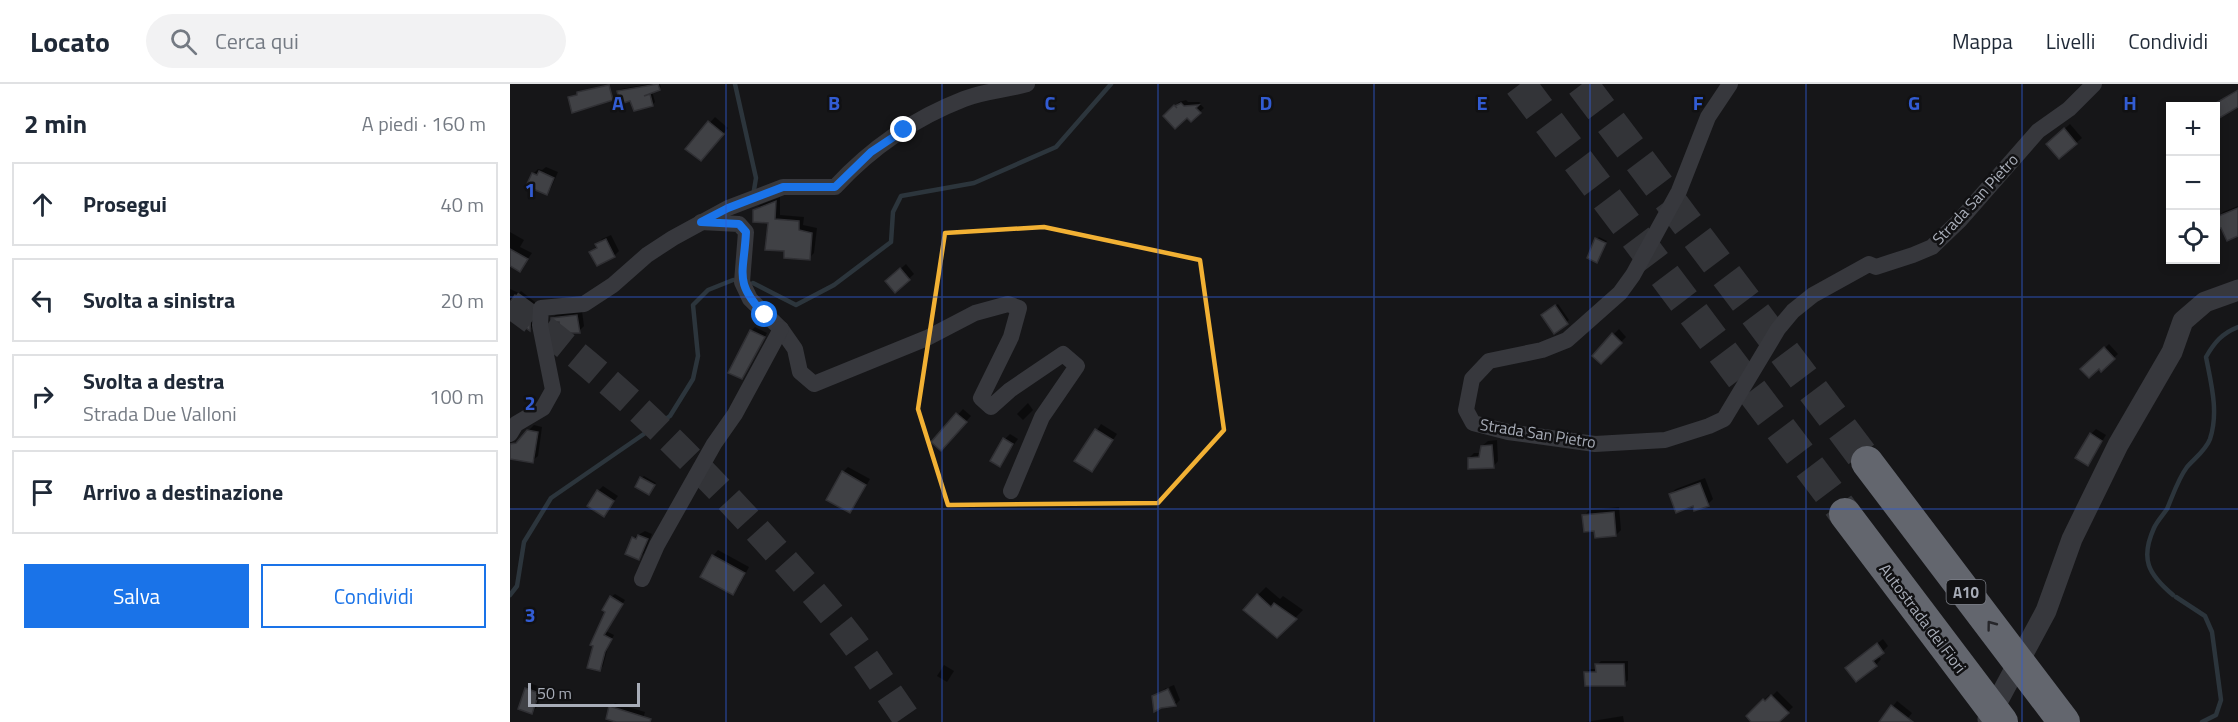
<!DOCTYPE html>
<html lang="it">
<head>
<meta charset="utf-8">
<style>
  body { margin:0; font-family:"Titillium Web",sans-serif; background:#f2f2f3; color:#1f2937 }
  .controls { position:absolute; right:18px; top:18px; display:grid; overflow:hidden; border-radius:0px; box-shadow:0 3px 9px #0003 }
  .controls button { width:54px; height:54px; display:grid; place-items:center; padding:0; border:0; border-bottom:2px solid #e0e1e3; background:#fff; color:#1f2937; font:30px sans-serif }
  .scale { position:absolute; left:18px; bottom:15px; width:112px; box-sizing:border-box; padding-left:6px; border:3px solid #a8adb8; border-top:0; font-size:16px; line-height:21px; white-space:nowrap; color:#a8adb8; -webkit-text-stroke:4px #111113; paint-order:stroke }
  .stop { position:absolute; width:18px; height:18px; margin:-14px; border:4px solid #1a73e8; border-radius:50%; background:#fff }
  .stop.end { background:#1a73e8; border-color:#fff; box-shadow:0 2px 6px #0008 }
  .list { margin:0; padding:0; list-style:none }
  h2 { display:flex; justify-content:space-between; align-items:center; height:78px; margin:0; padding:0 24px; font-size:26px }
  h2 small { font-size:20px; font-weight:400; color:#747a83 }
  .list li { display:grid; grid-template-columns:39px 1fr auto; gap:18px; align-items:center; box-sizing:border-box; height:84px; margin:0 12px 12px; padding:0 12px; border:2px solid #e0e1e3; border-radius:0px }
  .list b { display:block; font-size:22px; white-space:nowrap }
  .list p { margin:0; font-size:20px; white-space:nowrap; color:#747a83 }
  .list em { font-size:20px; font-style:normal; color:#747a83 }
  .actions { display:flex; gap:12px; padding:18px 24px }
  .actions a { flex:1; padding:14px 0; border:2px solid #1a73e8; border-radius:0px; text-align:center; font-size:21px; color:#1a73e8 }
  .actions .main { background:#1a73e8; color:#fff }
  .icon { flex:none; width:33px; height:33px; fill:none; stroke:currentColor; stroke-width:2; stroke-linecap:round; stroke-linejoin:round }
  .map { position:relative; flex:none; width:1728px; height:638px; overflow:hidden }
  header { display:flex; align-items:center; gap:36px; box-sizing:border-box; height:84px; padding:0 30px; background:#fff; border-bottom:2px solid #e0e1e3 }
  header strong { font-size:28px }
  nav { display:flex; gap:33px; margin-inline-start:auto; font-size:21px }
  .search { width:420px; height:54px; background:#f2f2f3; display:flex; align-items:center; gap:15px; box-sizing:border-box; padding:0 21px; border-radius:33px; color:#747a83; font-size:22px }
  main { display:flex }
  aside { flex:1; background:#fff }
  .map>svg:first-child { display:block }
  .shadow { fill:#0007 }
  .lines { fill:none; stroke-linecap:round; stroke-linejoin:round }
  .stream { stroke:#2c353c; stroke-width:4.5 }
  .building { fill:#404145; stroke:#303034; stroke-width:1.5 }
  .trunk-tunnel { stroke:#333438; stroke-width:28; stroke-dasharray:28 14; stroke-linecap:butt }
  .motorway-tunnel { stroke:#333438; stroke-width:32; stroke-dasharray:32 16; stroke-linecap:butt }
  .minor { stroke:#37383d; stroke-width:16 }
  .tertiary { stroke:#37383d; stroke-width:21 }
  .motorway-bridge { stroke:#63666e; stroke-width:32 }
  .oneway { stroke:#26262a }
  .route { stroke:#1a73e8; stroke-width:8 }
  .marked { fill:none; stroke:#f2b134; stroke-width:4.5; stroke-linejoin:round }
  .grid { fill:none; stroke:#325cd3; stroke-width:1.5; stroke-opacity:0.55 }
  .labels { text-anchor:middle; dominant-baseline:central; stroke-width:5; stroke-linejoin:round; paint-order:stroke }
  .shield { fill:#111113; stroke:#7b7e86; stroke-width:1.5 }
  .shield-label { font-size:15px; font-weight:bold; fill:#a8adb8 }
  .street-label { font-size:16px; fill:#a8adb8; stroke:#111113 }
  .grid-label { font-size:20px; text-anchor:middle; font-weight:bold; fill:#325cd3; stroke:#111113; stroke-width:5; stroke-linejoin:round; paint-order:stroke }
</style>
</head>
<body>
<header>
<strong>Locato</strong>
<div class="search"><svg class="icon" aria-label="search" viewBox="0 0 24 24"><circle cx="10" cy="10" r="6"/><path d="M15 15l6 6"/></svg>Cerca qui</div>
<nav><a>Mappa</a><a>Livelli</a><a>Condividi</a></nav>
</header>
<main>
<aside>
<h2>2 min<small>A piedi · 160 m</small></h2>
<ul class="list">
<li><svg class="icon" aria-label="ahead" viewBox="0 0 24 24"><path d="M12 20V5M6 11l6-6 6 6"/></svg><div><b>Prosegui</b></div><em>40 m</em></li>
<li><svg class="icon" aria-label="left" viewBox="0 0 24 24"><path d="M17 20v-9H6M10 6l-5 5 5 5"/></svg><div><b>Svolta a sinistra</b></div><em>20 m</em></li>
<li><svg class="icon" aria-label="right" viewBox="0 0 24 24"><path d="M7 20v-9h11M14 6l5 5-5 5"/></svg><div><b>Svolta a destra</b><p>Strada Due Valloni</p></div><em>100 m</em></li>
<li><svg class="icon" aria-label="arrive" viewBox="0 0 24 24"><path d="M6 21V4h12l-3 4 3 4H6"/></svg><div><b>Arrivo a destinazione</b></div></li>
</ul>
<div class="actions"><a class="main">Salva</a><a>Condividi</a></div>
</aside>
<div class="map">
<svg width="1728" height="638" viewBox="0 0 1728 638">
  <rect width="100%" height="100%" fill="#161618"/>
  <g class="shadow">
    <polygon points="140,0 150,0 151,3 142,7 145,18 143,20 120,15 109,7 111,5"/>
    <polygon points="1728,5 1728,24 1725,23 1706,34 1706,22 1702,22"/>
    <polygon points="676,16 678,18 691,18 689,19 694,24 681,36 677,32 655,32 669,18"/>
    <polygon points="205,33 218,44 196,70 177,64"/>
    <polygon points="1560,40 1572,54 1549,73 1543,55"/>
    <polygon points="36,83 48,88 41,104 36,109 23,90 28,85 32,86"/>
    <polygon points="270,113 270,131 294,133 293,141 307,144 304,169 299,174 276,166 259,137 245,126 250,121"/>
    <polygon points="1728,122 1728,151 1708,133 1713,128"/>
    <polygon points="0,148 14,156 10,163 22,169 10,186 0,181"/>
    <polygon points="101,151 109,167 104,172 81,169 92,155"/>
    <polygon points="1089,153 1097,157 1087,177 1087,155"/>
    <polygon points="396,180 404,190 386,207 377,197"/>
    <polygon points="0,205 9,209 11,207 25,218 24,241 20,245 5,234 2,236 0,234"/>
    <polygon points="1048,220 1059,236 1044,247 1035,229"/>
    <polygon points="72,227 74,242 69,247 51,237 42,234 48,229"/>
    <polygon points="245,243 257,249 232,293 241,247"/>
    <polygon points="1109,245 1116,253 1091,278 1094,260"/>
    <polygon points="1599,260 1608,270 1591,286 1589,283 1573,285"/>
    <polygon points="518,319 523,326 513,336 507,330"/>
    <polygon points="453,325 461,332 431,365 423,358"/>
    <polygon points="591,340 607,350 582,387 567,377"/>
    <polygon points="24,341 32,343 28,372 22,377 0,373 1,361 11,354"/>
    <polygon points="1586,345 1596,351 1578,380 1581,350"/>
    <polygon points="500,350 508,355 489,381 495,355"/>
    <polygon points="987,356 988,377 983,383 959,374 964,369 971,369 972,362 978,357"/>
    <polygon points="338,383 360,395 345,422 340,427 333,388"/>
    <polygon points="134,392 146,399 139,409 131,394"/>
    <polygon points="1195,394 1203,415 1198,420 1184,421 1160,410 1166,405"/>
    <polygon points="93,402 108,412 94,431 88,407"/>
    <polygon points="1109,423 1111,446 1106,451 1086,445 1074,432 1079,426"/>
    <polygon points="135,447 142,450 134,469 129,474 123,454"/>
    <polygon points="208,466 239,483 228,504 223,509 192,492 203,472"/>
    <polygon points="756,503 770,515 773,512 793,526 767,552 748,511"/>
    <polygon points="105,510 115,516 96,547 104,551 98,563 93,582 89,586 78,583 101,513"/>
    <polygon points="1373,555 1378,562 1368,572 1371,575 1366,581 1342,579"/>
    <polygon points="1091,577 1118,577 1118,596 1114,600 1076,589 1080,585 1087,585 1087,581"/>
    <polygon points="434,581 444,587 437,598 427,592"/>
    <polygon points="22,600 34,604 27,623 22,628 16,605"/>
    <polygon points="664,601 670,616 665,621 644,613 656,604 662,618 666,618 659,603"/>
    <polygon points="1267,607 1283,623 1267,638 1243,638 1238,632 1259,611 1261,613"/>
    <polygon points="1387,617 1402,629 1395,638 1371,638"/>
    <polygon points="105,619 135,628 132,638 111,638 101,623"/>
    <polygon points="1113,632 1114,638 1076,638"/>
  </g>
  <g class="lines">
    <g class="stream">
      <polyline points="225,0 246,94 244,106"/>
      <polyline points="243,199 286,221 324,201 381,158 383,128 391,112 464,99 546,63 601,0"/>
      <polyline points="0,511 7,502 14,458 41,414 160,332 183,295 188,272 183,221 198,206 223,196"/>
      <path d="M1663 511C1638 490 1630 475 1644 444 1647 437 1653 431 1657 425 1663 411 1668 395 1677 383 1685 374 1696 366 1700 355 1709 328 1701 299 1696 273 1704 259 1712 249 1728 243"/>
      <polyline points="1666,513 1695,532 1702,548 1711,616 1706,631 1692,638"/>
    </g>
  </g>
  <g class="building">
    <polygon points="148,0 150,6 134,12 140,10 143,22 124,27 120,17 110,20 107,7"/>
    <polygon points="99,1 103,16 62,29 58,13 67,11 67,8"/>
    <polygon points="1728,6 1728,23 1706,36 1706,19"/>
    <polygon points="671,19 674,22 689,21 686,24 691,29 681,38 677,34 665,45 653,32 664,21 667,24 665,22"/>
    <polygon points="198,37 214,50 191,77 175,65"/>
    <polygon points="1554,44 1567,60 1549,75 1536,60"/>
    <polygon points="29,87 44,94 37,111 16,102 22,89 27,91"/>
    <polygon points="266,117 265,135 289,137 289,146 302,149 300,176 274,174 274,167 255,166 258,139 243,138 243,126"/>
    <polygon points="1728,124 1728,152 1717,157 1711,144 1706,146 1706,133"/>
    <polygon points="1085,154 1096,159 1087,179 1077,174"/>
    <polygon points="96,155 105,173 87,182 79,168 87,164 85,160"/>
    <polygon points="0,165 18,175 10,188 0,182"/>
    <polygon points="390,184 400,196 385,209 375,197"/>
    <polygon points="5,211 21,222 20,247 0,232 0,218"/>
    <polygon points="1045,221 1058,240 1044,250 1031,231"/>
    <polygon points="67,231 70,249 50,249 49,238 41,238 41,234"/>
    <polygon points="240,246 255,253 232,295 218,289"/>
    <polygon points="1102,249 1112,259 1091,280 1082,272"/>
    <polygon points="1594,263 1605,275 1591,288 1589,285 1579,294 1570,285"/>
    <polygon points="446,329 457,338 431,367 421,358"/>
    <polygon points="585,345 603,356 582,388 564,377"/>
    <polygon points="17,346 28,348 23,379 0,375 0,360 6,359"/>
    <polygon points="1580,349 1592,357 1578,382 1565,374"/>
    <polygon points="493,354 503,360 490,383 480,377"/>
    <polygon points="982,361 984,384 958,385 958,374 969,373 971,362"/>
    <polygon points="332,387 356,401 340,429 316,416"/>
    <polygon points="130,393 145,401 139,411 125,403"/>
    <polygon points="1190,399 1199,422 1184,427 1183,422 1166,429 1159,410"/>
    <polygon points="87,406 104,417 94,433 77,422"/>
    <polygon points="1104,428 1106,452 1085,454 1084,447 1074,448 1072,431"/>
    <polygon points="128,451 138,455 129,476 115,470 122,453 126,455"/>
    <polygon points="202,471 235,489 223,511 190,493"/>
    <polygon points="747,510 761,523 764,519 787,535 767,554 733,526"/>
    <polygon points="100,512 113,520 94,551 102,555 95,568 90,587 77,584 83,562 80,561 95,528 92,526"/>
    <polygon points="1367,559 1374,569 1363,577 1367,582 1346,598 1335,584"/>
    <polygon points="1085,580 1114,580 1115,602 1075,602 1074,588 1086,588"/>
    <polygon points="15,604 29,609 22,630 8,625"/>
    <polygon points="658,605 666,622 651,624 644,628 642,612"/>
    <polygon points="1261,611 1279,629 1269,638 1241,638 1236,632 1253,615 1255,617"/>
    <polygon points="1381,621 1403,638 1369,638"/>
    <polygon points="99,622 141,635 140,638 106,638 96,635"/>
  </g>
  <g class="lines">
    <path class="trunk-tunnel" d="M0 220C88 282 165 357 238 436 273 475 310 514 342 556 362 583 380 611 399 638"/>
    <g class="motorway-tunnel">
      <polyline points="1010,0 1335,430"/>
      <polyline points="1072,0 1357,378"/>
    </g>
    <g class="minor">
      <polyline points="1220,0 1198,33 1169,107 1123,191 1110,209 1057,256 1032,266 979,277 962,295 956,326 963,339 998,348 1085,360 1155,356 1199,342 1214,335 1268,245 1283,227 1303,211 1359,180 1366,183 1403,171 1422,163 1450,136 1528,47 1559,25 1584,0"/>
      <polyline points="191,138 229,140 236,148 232,198 240,215 271,245 285,265 290,288 304,300 417,254 465,229 498,220 509,224 501,253 471,314 481,323 500,306 553,270 567,282 532,333 501,407"/>
      <path d="M0 350 6 340 33 324 43 306 30 241 31 224 74 220 103 201 137 171 163 154 218 124 273 103H325C360 65 405 34 454 15 474 7 497 6 517 0"/>
      <polyline points="132,495 147,461 204,360 225,330 271,245"/>
    </g>
    <polyline class="tertiary" points="1478,635 1536,527 1562,455 1608,361 1662,268 1673,237 1695,218 1728,206"/>
    <g class="motorway-bridge">
      <polyline points="1357,378 1554,638"/>
      <polyline points="1335,430 1492,638"/>
    </g>
  </g>
  <defs><path id="oneway-chevron" d="M-2-3.5L2.5 0L-2 3.5" fill="none" stroke-width="1.6" stroke-linecap="round" stroke-linejoin="round" transform="scale(1.5)"/></defs>
  <use class="oneway" href="#oneway-chevron" transform="translate(1481 541) rotate(-127)"/>
  <g class="lines">
    <path class="route" d="M255 231C223 198 234 190 236 148L229 140 191 138 218 124 273 103H325L361 68 394 46"/>
  </g>
  <path class="marked" d="M534 143 690 176 714 346 648 419 438 421 408 325 435 149Z"/>
  <path class="grid" d="M216 0V638M432 0V638M648 0V638M864 0V638M1080 0V638M1296 0V638M1512 0V638M0 213H1728M0 425H1728"/>
  <g class="labels">
    <rect class="shield" x="1436.5" y="496" width="39" height="24" rx="4.5"/>
    <g class="shield-label">
      <text x="1456" y="508">A10</text>
    </g>
    <g class="street-label">
      <text transform="translate(1465 115) rotate(-47)">Strada San Pietro</text>
      <text transform="translate(1028 349) rotate(9)">Strada San Pietro</text>
      <text transform="translate(1413 534) rotate(53)">Autostrada dei Fiori</text>
    </g>
  </g>
  <g class="grid-label">
    <text x="108" y="26">A</text>
    <text x="324" y="26">B</text>
    <text x="540" y="26">C</text>
    <text x="756" y="26">D</text>
    <text x="972" y="26">E</text>
    <text x="1188" y="26">F</text>
    <text x="1404" y="26">G</text>
    <text x="1620" y="26">H</text>
    <text x="20" y="113">1</text>
    <text x="20" y="326">2</text>
    <text x="20" y="538">3</text>
  </g>
</svg>
<div class="controls">
<button>+</button>
<button>−</button>
<button><svg class="icon" aria-label="locate" viewBox="0 0 24 24"><circle cx="12" cy="12" r="6"/><path d="M12 2v4M12 18v4M2 12h4M18 12h4"/></svg></button>
</div>
<div class="scale">50 m</div>
<div class="stop" style="left:255px;top:231px"></div>
<div class="stop end" style="left:394px;top:46px"></div>
</div>
</main>
</body>
</html>
